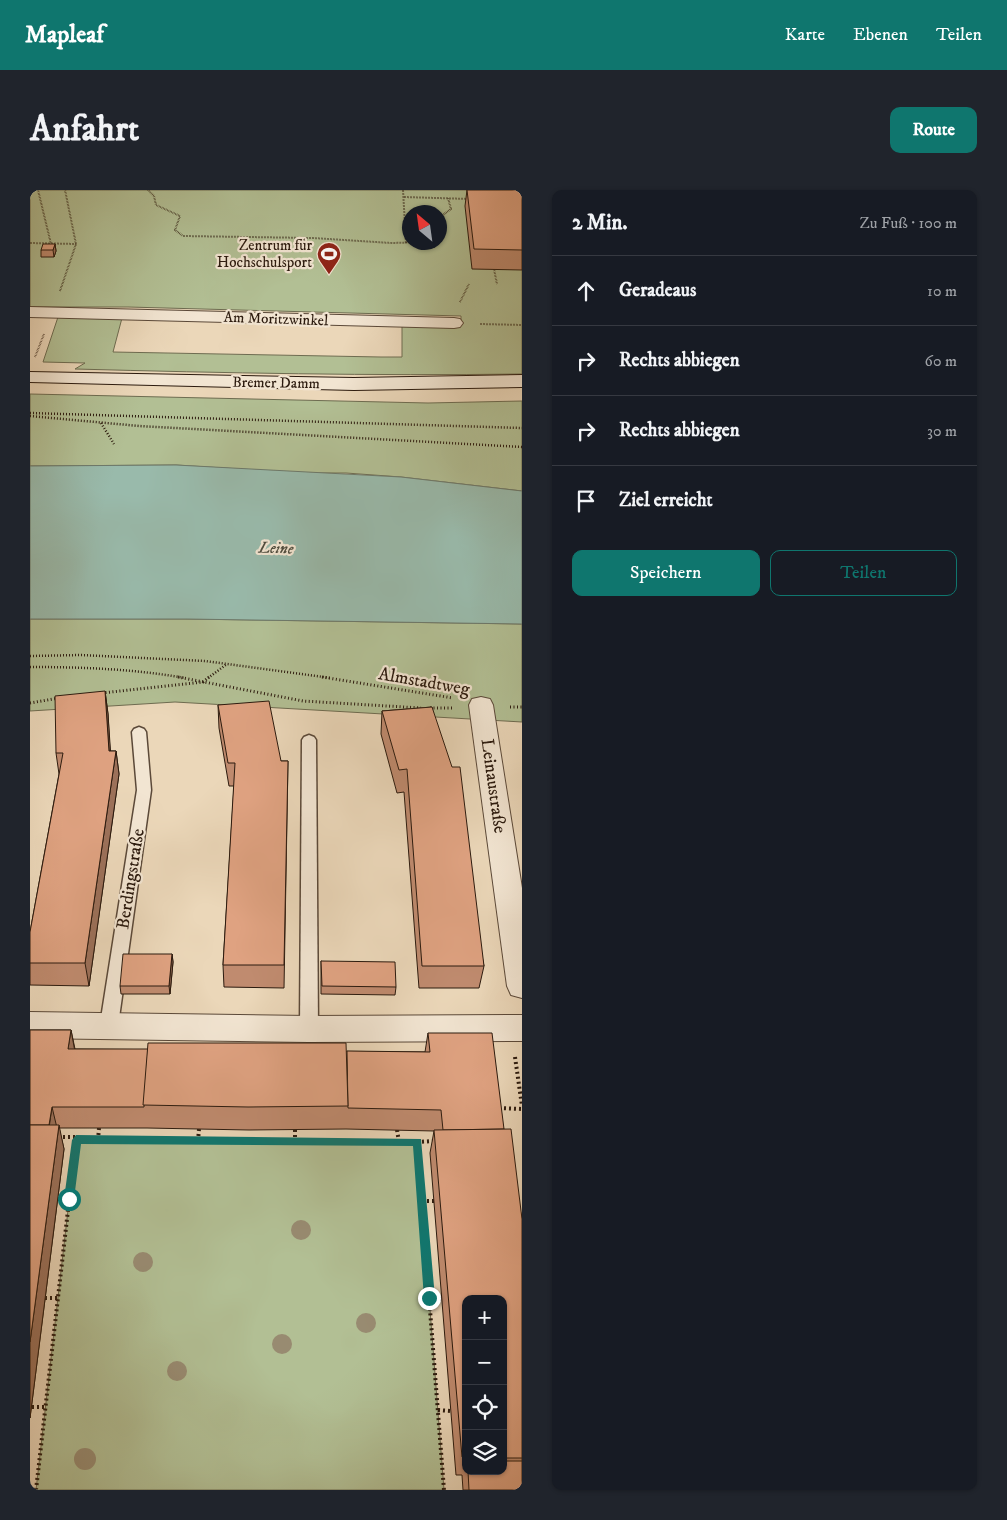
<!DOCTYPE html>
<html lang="de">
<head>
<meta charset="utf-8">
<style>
  body { margin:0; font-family:"IM FELL DW Pica",serif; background:#20242c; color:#f1f3f6 }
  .controls { position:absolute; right:15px; bottom:15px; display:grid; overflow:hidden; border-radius:10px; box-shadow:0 1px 4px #0004 }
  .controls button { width:45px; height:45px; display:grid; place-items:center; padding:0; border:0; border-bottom:1px solid #363941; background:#171b24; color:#f1f3f6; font:25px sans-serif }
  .compass { position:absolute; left:372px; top:15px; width:45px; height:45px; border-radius:50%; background:#171b24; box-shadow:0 1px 4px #0004; rotate:331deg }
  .stop { position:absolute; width:15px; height:15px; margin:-11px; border:4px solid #0f766e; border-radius:50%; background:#fff }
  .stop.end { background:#0f766e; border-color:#fff; box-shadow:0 1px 5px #0008 }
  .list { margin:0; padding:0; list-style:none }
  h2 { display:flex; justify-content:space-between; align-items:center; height:65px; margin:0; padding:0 20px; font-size:21px }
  h2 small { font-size:16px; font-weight:400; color:#9ea1a6 }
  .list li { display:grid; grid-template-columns:32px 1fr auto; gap:15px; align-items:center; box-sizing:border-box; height:70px; padding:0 20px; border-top:1px solid #363941 }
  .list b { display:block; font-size:19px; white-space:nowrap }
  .list em { font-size:16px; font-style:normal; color:#9ea1a6 }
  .actions { display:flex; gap:10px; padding:15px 20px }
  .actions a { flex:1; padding:11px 0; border:1px solid #0f766e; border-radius:10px; text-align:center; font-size:18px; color:#0f766e }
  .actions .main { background:#0f766e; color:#fff }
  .icon { flex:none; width:28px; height:28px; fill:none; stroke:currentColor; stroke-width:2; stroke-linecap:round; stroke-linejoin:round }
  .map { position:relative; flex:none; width:492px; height:1300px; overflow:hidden; border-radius:10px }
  header { display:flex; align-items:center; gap:30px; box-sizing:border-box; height:70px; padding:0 25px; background:#0f766e; color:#fff }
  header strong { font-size:24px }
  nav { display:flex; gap:28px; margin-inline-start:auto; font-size:18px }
  .intro { display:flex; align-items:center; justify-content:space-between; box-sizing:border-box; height:120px; padding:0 30px }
  h1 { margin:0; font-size:35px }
  .button { padding:12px 22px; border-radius:10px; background:#0f766e; color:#fff; font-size:18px; font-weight:700 }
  main { display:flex; gap:30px; padding:0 30px }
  aside { flex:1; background:#171b24; border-radius:10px; box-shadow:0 1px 4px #0004 }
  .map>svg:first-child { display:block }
  .green { fill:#b2bf94; stroke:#6e6c51; fill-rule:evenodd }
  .water { fill:#99baab; stroke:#6d7a6c }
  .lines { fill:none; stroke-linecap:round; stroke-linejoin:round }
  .service-casing { stroke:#5b4939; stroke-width:3 }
  .minor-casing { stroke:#5b4939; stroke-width:2 }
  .secondary-casing { stroke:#2b1a0e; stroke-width:2 }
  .path-far3 { stroke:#2b1a0e; stroke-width:2; stroke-dasharray:0.5 1; stroke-linecap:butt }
  .path-far2 { stroke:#2b1a0e; stroke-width:2.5; stroke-dasharray:1 2; stroke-linecap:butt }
  .path-far1 { stroke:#2b1a0e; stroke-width:3; stroke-dasharray:1 2.5; stroke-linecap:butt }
  .path { stroke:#2b1a0e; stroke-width:4; stroke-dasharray:2 3; stroke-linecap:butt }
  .service { fill:#f2e5d2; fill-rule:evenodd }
  .minor { fill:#f2e5d2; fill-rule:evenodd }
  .secondary { fill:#f2e5d2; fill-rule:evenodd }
  .tree { fill:#988b71 }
  .wall { fill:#c08b6f; stroke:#2b1a0e; fill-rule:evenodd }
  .shaded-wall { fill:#9c715a; stroke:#2b1a0e }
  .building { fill:#dfa281; stroke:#2b1a0e }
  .route { fill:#0f766e }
  .labels { text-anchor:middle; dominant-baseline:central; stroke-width:4.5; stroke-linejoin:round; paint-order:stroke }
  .far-poi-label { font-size:15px; fill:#2b1a0e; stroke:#f2e5d2; text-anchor:end }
  .far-street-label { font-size:15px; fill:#2b1a0e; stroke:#f2e5d2 }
  .far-water-label { font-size:16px; font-style:italic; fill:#4c4a3d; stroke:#f2e5d2 }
  .street-label { font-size:18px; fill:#2b1a0e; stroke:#f2e5d2 }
</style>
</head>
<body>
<header>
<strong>Mapleaf</strong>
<nav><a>Karte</a><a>Ebenen</a><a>Teilen</a></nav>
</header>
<div class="intro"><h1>Anfahrt</h1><a class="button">Route</a></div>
<main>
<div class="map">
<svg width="492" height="1300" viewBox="0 0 492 1300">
  <rect width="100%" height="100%" fill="#ebd7b9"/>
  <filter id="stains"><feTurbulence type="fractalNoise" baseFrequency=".004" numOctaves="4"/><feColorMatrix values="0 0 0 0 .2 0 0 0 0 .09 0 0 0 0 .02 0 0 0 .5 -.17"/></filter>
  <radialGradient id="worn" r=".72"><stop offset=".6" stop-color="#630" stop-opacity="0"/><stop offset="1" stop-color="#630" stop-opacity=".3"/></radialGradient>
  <g class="green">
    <path d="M0 0H492V184C343 186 194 183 45 179L55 173 13 172 28 127 92 128 83 162 351 167H372V135L431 136V126L98 117H0ZM380 22H410V52H380Z"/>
    <polygon points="0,204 398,213 492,211 492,301 371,287 316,283 273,283 146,275 0,276"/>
    <polygon points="0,429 156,429 492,434 492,532 145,512 0,521"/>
    <polygon points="46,950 387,952 414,1300 6,1300"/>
  </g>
  <polygon class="water" points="146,275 371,287 492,301 492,434 156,429 0,429 0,276"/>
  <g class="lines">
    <g class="service-casing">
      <g id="service">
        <polygon points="109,537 114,539 116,542 121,600 88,835 85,840 79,842 73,840 70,835 107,600 102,542 104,539"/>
        <polygon points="279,545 284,547 286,550 288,839 285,844 279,846 273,844 270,839 272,550 274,547"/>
      </g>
    </g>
    <g class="minor-casing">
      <g id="minor">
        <polygon points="0,117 424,128 430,129 433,133 430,137 424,138 0,127"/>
        <polygon points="451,507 460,509 463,515 492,698 492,808 481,805 477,796 439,515 442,509"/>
        <polygon points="0,822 279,826 492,825 492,851 279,852 0,848"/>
      </g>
    </g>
    <g class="secondary-casing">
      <polygon id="secondary" points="0,182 324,188 492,185 492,197 324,200 0,192"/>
    </g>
    <g class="path-far3">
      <polyline points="8,0 21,54"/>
      <polyline points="118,0 124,6 126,15 150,26 145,40 153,46 283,48 361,53 401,52"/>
      <polyline points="373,0 376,53"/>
      <polyline points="374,7 439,9"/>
      <polyline points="410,27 421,19 418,8"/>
      <polyline points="0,53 46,54"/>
      <polyline points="464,79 467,94"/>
      <polyline points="30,101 46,54 35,0"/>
      <polyline points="430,112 439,94"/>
      <polyline points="450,134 492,135"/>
      <polyline points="5,167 14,144"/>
    </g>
    <g class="path-far2">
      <polyline points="0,223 492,238"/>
      <polyline points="0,226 109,236 492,257"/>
      <polyline points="71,233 84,254"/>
      <polyline points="0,466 51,465 175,471 301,488"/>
      <path d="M0 477C52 477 104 479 155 488"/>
      <polyline points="178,488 197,474"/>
    </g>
    <g class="path-far1">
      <polyline points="148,487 273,511 391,518"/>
      <polyline points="292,487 423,508"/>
      <polyline points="72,503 173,492 179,487"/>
      <polyline points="0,513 29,508"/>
      <polyline points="480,517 492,517"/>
      <polyline points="400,518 424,518"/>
    </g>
    <g class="path">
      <polyline points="485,867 492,916"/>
      <polyline points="469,918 492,919"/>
      <polyline points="265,940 265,951"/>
      <polyline points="367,940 369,952"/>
      <polyline points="28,947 47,947 46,950 387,952 414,1300"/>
      <polyline points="68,950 69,938"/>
      <polyline points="168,951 169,939"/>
      <polyline points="387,952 404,951"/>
      <polyline points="28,1009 39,1009"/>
      <polyline points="392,1011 404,1011"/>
      <polyline points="15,1108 28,1108"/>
      <polyline points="399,1109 413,1109"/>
      <polyline points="2,1217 15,1217"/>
      <polyline points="408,1220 421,1221"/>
      <polyline points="6,1300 46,950"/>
    </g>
    <use href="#service" class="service"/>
    <use href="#minor" class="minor"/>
    <use href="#secondary" class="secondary"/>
  </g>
  <g class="tree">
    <circle cx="271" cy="1040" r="10"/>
    <circle cx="113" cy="1072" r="10"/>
    <circle cx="336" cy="1133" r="10"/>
    <circle cx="252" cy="1154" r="10"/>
    <circle cx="147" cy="1181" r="10"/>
    <circle cx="55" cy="1269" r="11"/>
  </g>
  <g class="wall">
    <polygon points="437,0 492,0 492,80 442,79 435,16"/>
    <polygon points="25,54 26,61 24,67 11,67 11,60"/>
    <polygon points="75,501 78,524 80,561 86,561 89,584 59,796 0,795 0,742 29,584 26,563"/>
    <polygon points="188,515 251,571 258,571 254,798 194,797 193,775 204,596 199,596 189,538"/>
    <polygon points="402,517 454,776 449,798 389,798 374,602 367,603 351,544 352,521"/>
    <polygon points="142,764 143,772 140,804 91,804 90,796"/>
    <polygon points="291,771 366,797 365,805 291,804"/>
    <path d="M0 840H41L45 859 395 862 398 843 474 939 492 1029V1300H433L432 1285H426L400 963 404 941 316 939 219 940 117 938H29L34 959 0 1228ZM436 1109H473V1281H436Z"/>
  </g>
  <g class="shaded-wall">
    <polygon points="25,54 26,61 24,67 23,60"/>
    <polygon points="75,501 78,524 82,584 79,561"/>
    <polygon points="86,561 89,584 59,796 55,773"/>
    <polygon points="142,764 143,772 140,804 139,796"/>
    <polygon points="41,840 45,862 38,859"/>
    <polygon points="22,917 27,938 19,938"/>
    <polygon points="29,935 34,959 0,1228 0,1152"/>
  </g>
  <g class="building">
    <polygon points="437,0 492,0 492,60 444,59"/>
    <polygon points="13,54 25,54 23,60 11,60"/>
    <polygon points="75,501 79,561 86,561 55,773 0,773 0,742 33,563 26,563 25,506"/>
    <polygon points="239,511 251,571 258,571 254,775 193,775 205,573 198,573 188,515"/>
    <polygon points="402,517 422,577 430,577 454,776 392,776 377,579 369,580 352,521"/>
    <polygon points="93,764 142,764 139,796 90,796"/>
    <polygon points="291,771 365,772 366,797 292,796"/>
    <polygon points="0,840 41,840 38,859 118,859 114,917 22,917 19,935 0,935"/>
    <polygon points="398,843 462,843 474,939 413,940 411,920 318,918 317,861 400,862"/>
    <polygon points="118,853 316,853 318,916 218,917 113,915"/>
    <polygon points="0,935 29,935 0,1152"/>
    <polygon points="481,939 492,1029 492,1268 473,1268 473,1109 436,1109 436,1267 432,1267 404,940"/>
    <polygon points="473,1271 492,1271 492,1300 439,1300 438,1281 473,1281"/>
  </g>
  <polygon class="route" points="46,945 391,949 405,1108 403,1112 399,1114 396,1112 394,1108 383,956 51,954 44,1009 39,1014 34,1009 42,950"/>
  <defs>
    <g id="stadium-pin" transform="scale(1.25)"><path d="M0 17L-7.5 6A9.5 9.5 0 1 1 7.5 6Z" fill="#8f2418" stroke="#f2e5d2"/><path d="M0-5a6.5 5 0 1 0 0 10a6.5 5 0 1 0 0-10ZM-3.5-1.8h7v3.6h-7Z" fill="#fff"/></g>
  </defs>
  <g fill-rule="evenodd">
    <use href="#stadium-pin" x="299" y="64"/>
  </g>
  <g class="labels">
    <g class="far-poi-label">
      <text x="282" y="55">Zentrum für<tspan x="282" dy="17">Hochschulsport</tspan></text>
    </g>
    <g class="far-street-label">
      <text transform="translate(246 129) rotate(2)">Am Moritzwinkel</text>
      <text transform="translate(246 193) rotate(1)">Bremer Damm</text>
    </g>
    <g class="far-water-label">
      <text transform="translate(246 358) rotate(2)">Leine</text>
    </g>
    <g class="street-label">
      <text transform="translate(394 492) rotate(10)">Almstadtweg</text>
      <text transform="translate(463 596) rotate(82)">Leinaustraße</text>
      <text transform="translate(101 689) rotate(-81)">Berdingstraße</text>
    </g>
  </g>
  <rect width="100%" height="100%" filter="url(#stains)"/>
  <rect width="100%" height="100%" fill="url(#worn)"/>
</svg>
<div class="controls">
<button>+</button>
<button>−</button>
<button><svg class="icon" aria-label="locate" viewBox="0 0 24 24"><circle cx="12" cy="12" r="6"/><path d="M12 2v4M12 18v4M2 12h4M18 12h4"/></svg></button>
<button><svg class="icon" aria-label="layers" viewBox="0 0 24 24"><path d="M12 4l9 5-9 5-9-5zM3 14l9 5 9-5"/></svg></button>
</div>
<svg class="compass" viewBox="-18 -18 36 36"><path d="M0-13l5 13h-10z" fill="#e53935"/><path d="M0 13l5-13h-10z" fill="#9ea1a6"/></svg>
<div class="stop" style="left:39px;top:1009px"></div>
<div class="stop end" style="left:399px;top:1108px"></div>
</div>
<aside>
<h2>2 Min.<small>Zu Fuß · 100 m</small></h2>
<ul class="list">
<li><svg class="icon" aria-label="ahead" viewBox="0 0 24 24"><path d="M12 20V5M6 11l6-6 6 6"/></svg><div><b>Geradeaus</b></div><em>10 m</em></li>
<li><svg class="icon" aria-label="right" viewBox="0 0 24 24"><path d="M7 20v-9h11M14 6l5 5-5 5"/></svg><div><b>Rechts abbiegen</b></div><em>60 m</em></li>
<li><svg class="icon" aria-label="right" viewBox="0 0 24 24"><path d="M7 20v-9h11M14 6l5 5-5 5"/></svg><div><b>Rechts abbiegen</b></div><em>30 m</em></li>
<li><svg class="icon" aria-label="arrive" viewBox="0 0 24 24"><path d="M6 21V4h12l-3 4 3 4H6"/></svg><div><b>Ziel erreicht</b></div></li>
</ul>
<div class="actions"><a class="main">Speichern</a><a>Teilen</a></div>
</aside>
</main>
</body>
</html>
